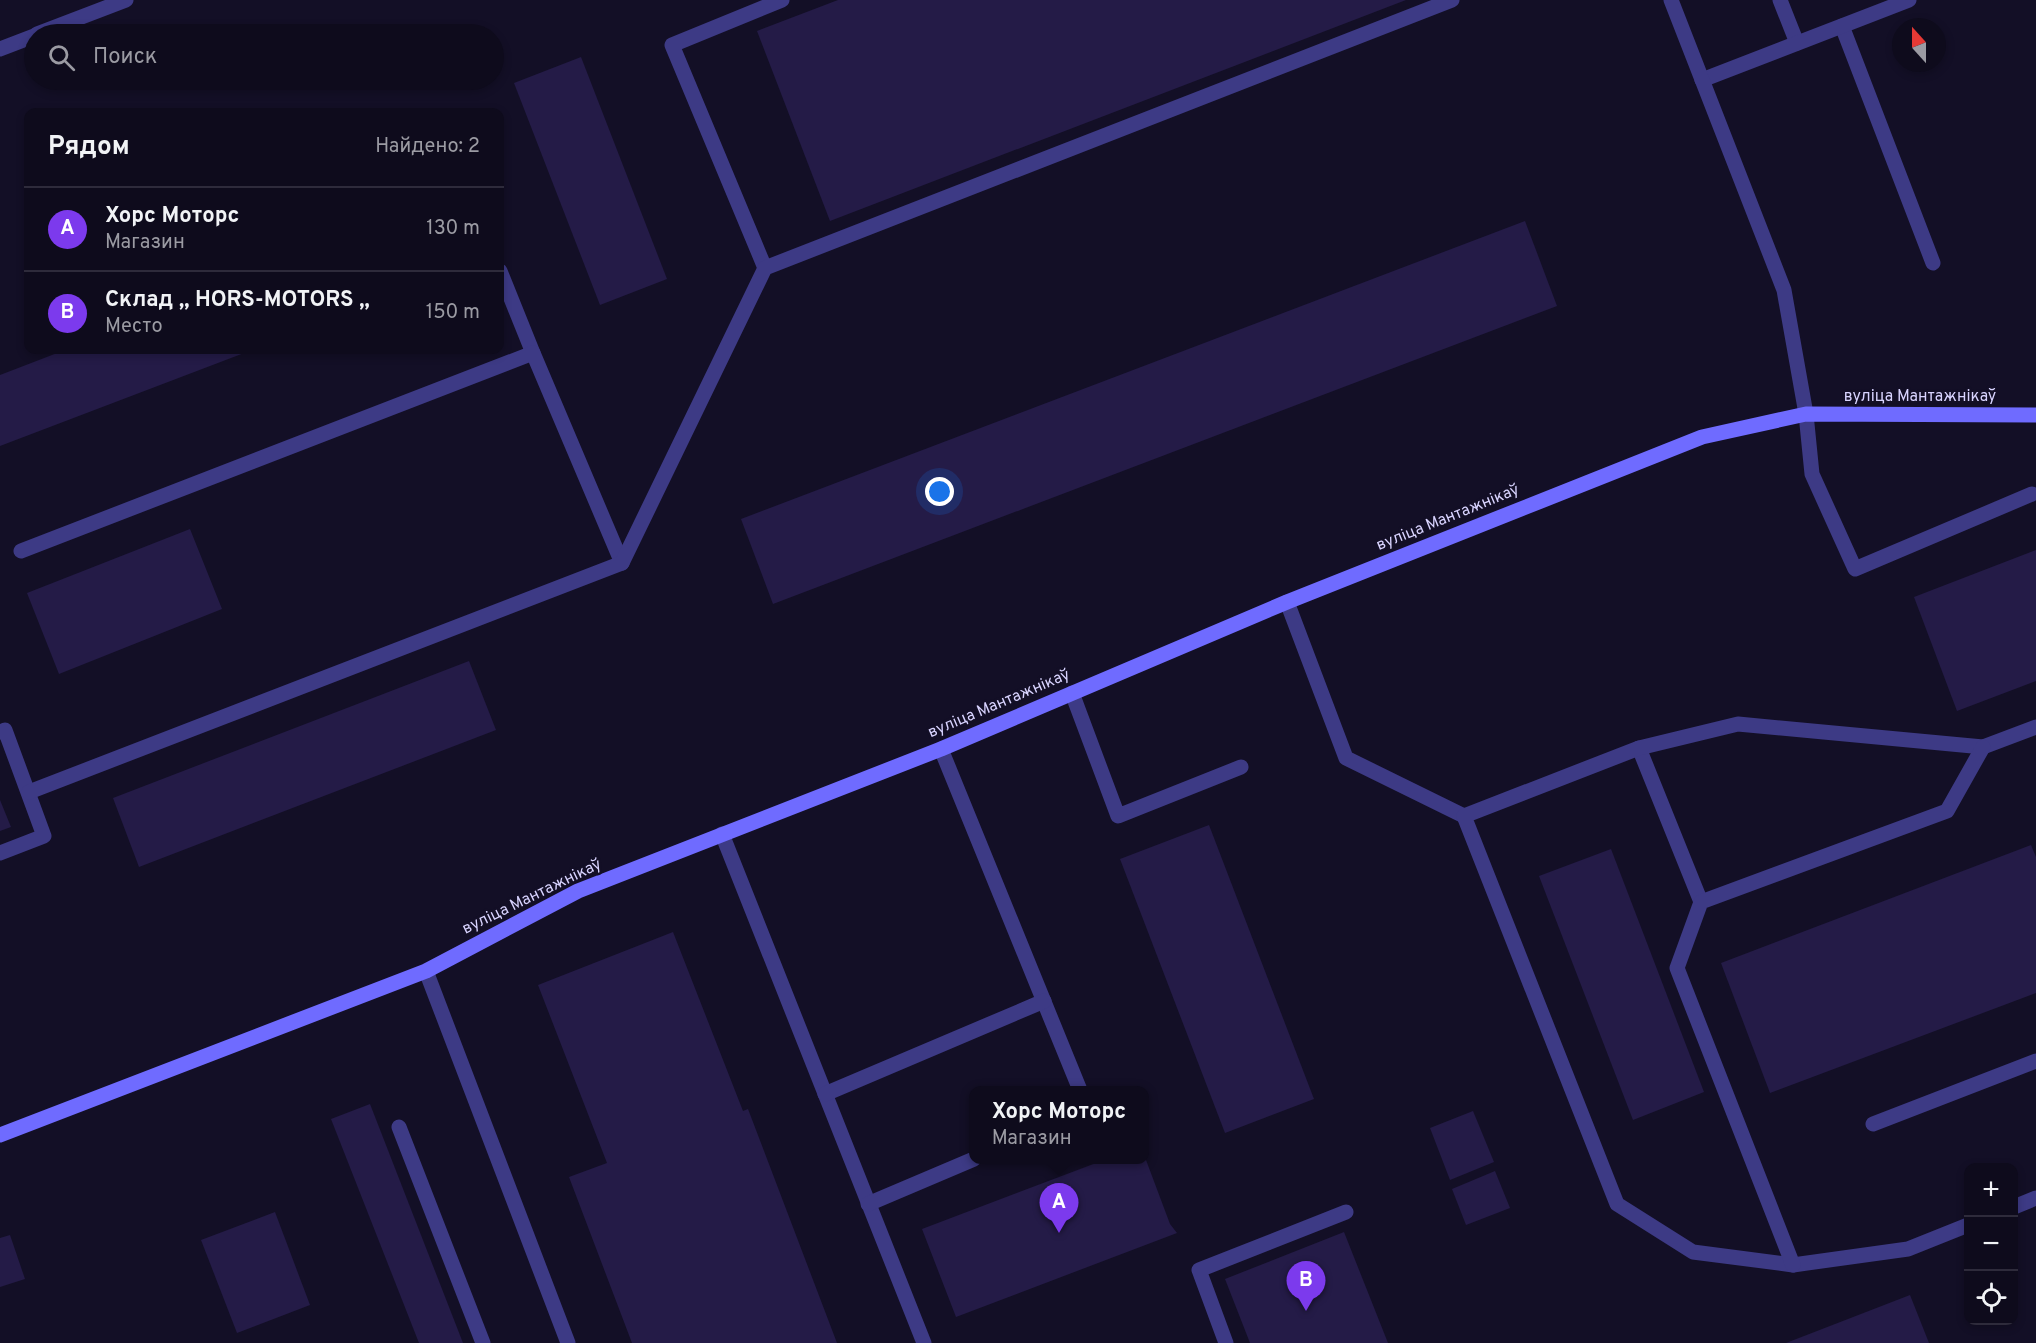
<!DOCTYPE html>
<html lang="ru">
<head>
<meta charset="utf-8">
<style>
  body { margin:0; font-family:Overpass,sans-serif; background:#1c1929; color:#f1f3f6 }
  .controls { position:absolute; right:18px; bottom:18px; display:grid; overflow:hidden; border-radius:12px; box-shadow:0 3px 9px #0003 }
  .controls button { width:54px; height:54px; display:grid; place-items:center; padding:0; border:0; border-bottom:2px solid #2e2b3b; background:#0e0b1c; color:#f1f3f6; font:30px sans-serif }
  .compass { position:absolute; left:1892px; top:18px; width:54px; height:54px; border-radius:50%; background:#0e0b1c; box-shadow:0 3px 9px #0003; rotate:339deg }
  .you { position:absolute; left:940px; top:492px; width:21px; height:21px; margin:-15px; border:4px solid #fff; border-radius:50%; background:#1a73e8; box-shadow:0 0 0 9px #1a73e833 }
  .badge { display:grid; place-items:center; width:39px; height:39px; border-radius:50%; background:#7c3aed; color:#fff; font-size:20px; font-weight:700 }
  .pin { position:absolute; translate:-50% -50px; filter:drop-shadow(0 2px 3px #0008) }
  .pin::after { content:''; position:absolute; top:32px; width:21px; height:18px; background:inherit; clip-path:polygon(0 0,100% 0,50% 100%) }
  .popup { position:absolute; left:969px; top:1086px; width:180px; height:78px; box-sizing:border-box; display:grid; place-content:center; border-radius:12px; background:#0e0b1c; filter:drop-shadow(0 2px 4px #0005); font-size:20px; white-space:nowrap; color:#9b9ba3 }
  .popup b { font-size:22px; color:#f1f3f6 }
  .popup::after { content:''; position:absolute; left:50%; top:100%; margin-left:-12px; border:12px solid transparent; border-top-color:#0e0b1c }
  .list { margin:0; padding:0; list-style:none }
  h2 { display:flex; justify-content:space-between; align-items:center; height:78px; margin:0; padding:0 24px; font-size:26px }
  h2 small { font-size:20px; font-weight:400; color:#9b9ba3 }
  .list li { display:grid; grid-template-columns:39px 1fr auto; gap:18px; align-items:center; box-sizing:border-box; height:84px; padding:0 24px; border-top:2px solid #2e2b3b }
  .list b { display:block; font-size:22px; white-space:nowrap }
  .list p { margin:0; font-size:20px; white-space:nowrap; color:#9b9ba3 }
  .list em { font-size:20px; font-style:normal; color:#9b9ba3 }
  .icon { flex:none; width:33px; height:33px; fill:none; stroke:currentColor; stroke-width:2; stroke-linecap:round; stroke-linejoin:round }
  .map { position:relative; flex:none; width:2036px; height:1343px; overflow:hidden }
  .search { position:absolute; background:#0e0b1c; box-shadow:0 3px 9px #0003; left:24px; top:24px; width:480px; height:66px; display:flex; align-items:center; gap:15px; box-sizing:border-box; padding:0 21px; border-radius:33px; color:#9b9ba3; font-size:22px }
  .panel { position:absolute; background:#0e0b1c; box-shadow:0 3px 9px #0003; left:24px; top:108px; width:480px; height:246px; border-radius:12px }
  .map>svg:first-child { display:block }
  .building { fill:#241b47 }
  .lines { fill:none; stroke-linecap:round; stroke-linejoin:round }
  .lane { stroke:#3d3a85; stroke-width:15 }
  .street { stroke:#3d3a85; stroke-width:15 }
  .secondary { stroke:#6f6bff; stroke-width:15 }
  .labels { text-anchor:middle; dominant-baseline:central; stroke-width:5; stroke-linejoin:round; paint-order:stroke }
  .street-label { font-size:16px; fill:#d9d4ff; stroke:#130f26 }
</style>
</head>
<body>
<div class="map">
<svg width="2036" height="1343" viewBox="0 0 2036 1343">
  <rect width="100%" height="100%" fill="#130f26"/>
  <g class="building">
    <polygon points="838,0 1406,0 830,221 757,31"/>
    <polygon points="581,57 667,279 600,305 514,83"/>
    <polygon points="1525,221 1557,306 773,604 741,519"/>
    <polygon points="65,350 252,350 0,446 0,375"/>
    <polygon points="190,529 222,609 59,674 27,593"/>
    <polygon points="2036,550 2036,681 1957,711 1914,597"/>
    <polygon points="469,661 496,730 139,867 113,798"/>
    <polygon points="0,800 11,827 0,831"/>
    <polygon points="1209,825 1314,1099 1225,1133 1120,859"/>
    <polygon points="2031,845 2036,857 2036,993 1770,1093 1721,963"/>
    <polygon points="1611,849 1704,1092 1633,1120 1539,876"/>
    <polygon points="673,932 743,1111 748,1109 837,1343 632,1343 569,1177 607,1163 538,985"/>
    <polygon points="370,1104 463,1343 419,1343 331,1119"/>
    <polygon points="1473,1111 1494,1162 1450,1180 1430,1128"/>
    <polygon points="1104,1160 1146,1160 1170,1224 1177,1233 956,1317 922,1229"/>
    <polygon points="1495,1171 1510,1208 1466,1225 1452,1189"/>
    <polygon points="275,1212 310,1305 237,1333 201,1240"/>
    <polygon points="1344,1232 1388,1343 1250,1343 1225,1279"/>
    <polygon points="10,1235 25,1279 0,1287 0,1238"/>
    <polygon points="1910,1295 1929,1343 1786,1343"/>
  </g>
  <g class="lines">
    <g class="lane">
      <polyline points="1780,0 1797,43"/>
      <polyline points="1842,26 1933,263"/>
      <polyline points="1702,80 1909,0"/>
      <polyline points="765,268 672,45 782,0"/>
      <polyline points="500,271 533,353"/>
      <polyline points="1806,414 1812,474 1855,569 2032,494"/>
      <polyline points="21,551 533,353 622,563"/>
      <polyline points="1287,602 1346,758 1464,816"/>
      <polyline points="1072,693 1118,816 1241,767"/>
      <polyline points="0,732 5,730 44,836 0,853"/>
      <polyline points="1639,748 1701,902"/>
      <polyline points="941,749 1080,1090"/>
      <polyline points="29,792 622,563 765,268 1452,0"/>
      <polyline points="722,834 924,1343"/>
      <polyline points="426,971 568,1343"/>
      <polyline points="825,1094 1044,1001"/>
      <polyline points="1873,1124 2036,1061"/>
      <polyline points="399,1127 483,1343"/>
      <polyline points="868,1204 974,1159"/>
      <polyline points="2014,1207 2036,1198"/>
      <polyline points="1968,1225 1908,1249 1793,1265 1693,1252 1617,1204 1464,816 1639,748 1738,724 1983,747 2036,727"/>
      <polyline points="1793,1265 1677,968 1701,902 1947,811 1983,747"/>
      <polyline points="1226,1343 1199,1270 1346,1212"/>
    </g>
    <g class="street">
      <polyline points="1671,0 1784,290 1806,414"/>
      <polyline points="37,34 126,0"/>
      <polyline points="0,49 34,36"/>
    </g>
    <polyline class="secondary" points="0,1135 426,971 578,891 941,749 1287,602 1702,437 1806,414 2036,415"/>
  </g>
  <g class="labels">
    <g class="street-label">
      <text x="1920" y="397">вуліца Мантажнікаў</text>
      <text transform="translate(1448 518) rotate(-22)">вуліца Мантажнікаў</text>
      <text transform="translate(999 704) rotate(-23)">вуліца Мантажнікаў</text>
      <text transform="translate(532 897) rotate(-26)">вуліца Мантажнікаў</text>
    </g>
  </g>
</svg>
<div class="controls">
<button>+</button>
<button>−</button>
<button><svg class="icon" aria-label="locate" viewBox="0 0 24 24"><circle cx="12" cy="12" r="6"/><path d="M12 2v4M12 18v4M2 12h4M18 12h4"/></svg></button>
</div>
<svg class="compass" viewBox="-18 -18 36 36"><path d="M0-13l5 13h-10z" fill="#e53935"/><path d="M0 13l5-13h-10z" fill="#9b9ba3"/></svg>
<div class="you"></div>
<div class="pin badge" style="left:1059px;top:1233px">A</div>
<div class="popup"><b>Хорс Моторс</b>Магазин</div>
<div class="pin badge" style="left:1306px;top:1311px">B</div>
<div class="search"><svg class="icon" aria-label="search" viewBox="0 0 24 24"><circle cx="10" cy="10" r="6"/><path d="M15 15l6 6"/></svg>Поиск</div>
<section class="panel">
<h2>Рядом<small>Найдено: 2</small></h2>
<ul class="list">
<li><span class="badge">A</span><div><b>Хорс Моторс</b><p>Магазин</p></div><em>130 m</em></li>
<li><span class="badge">B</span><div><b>Склад ,, HORS-MOTORS ,,</b><p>Место</p></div><em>150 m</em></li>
</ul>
</section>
</div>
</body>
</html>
